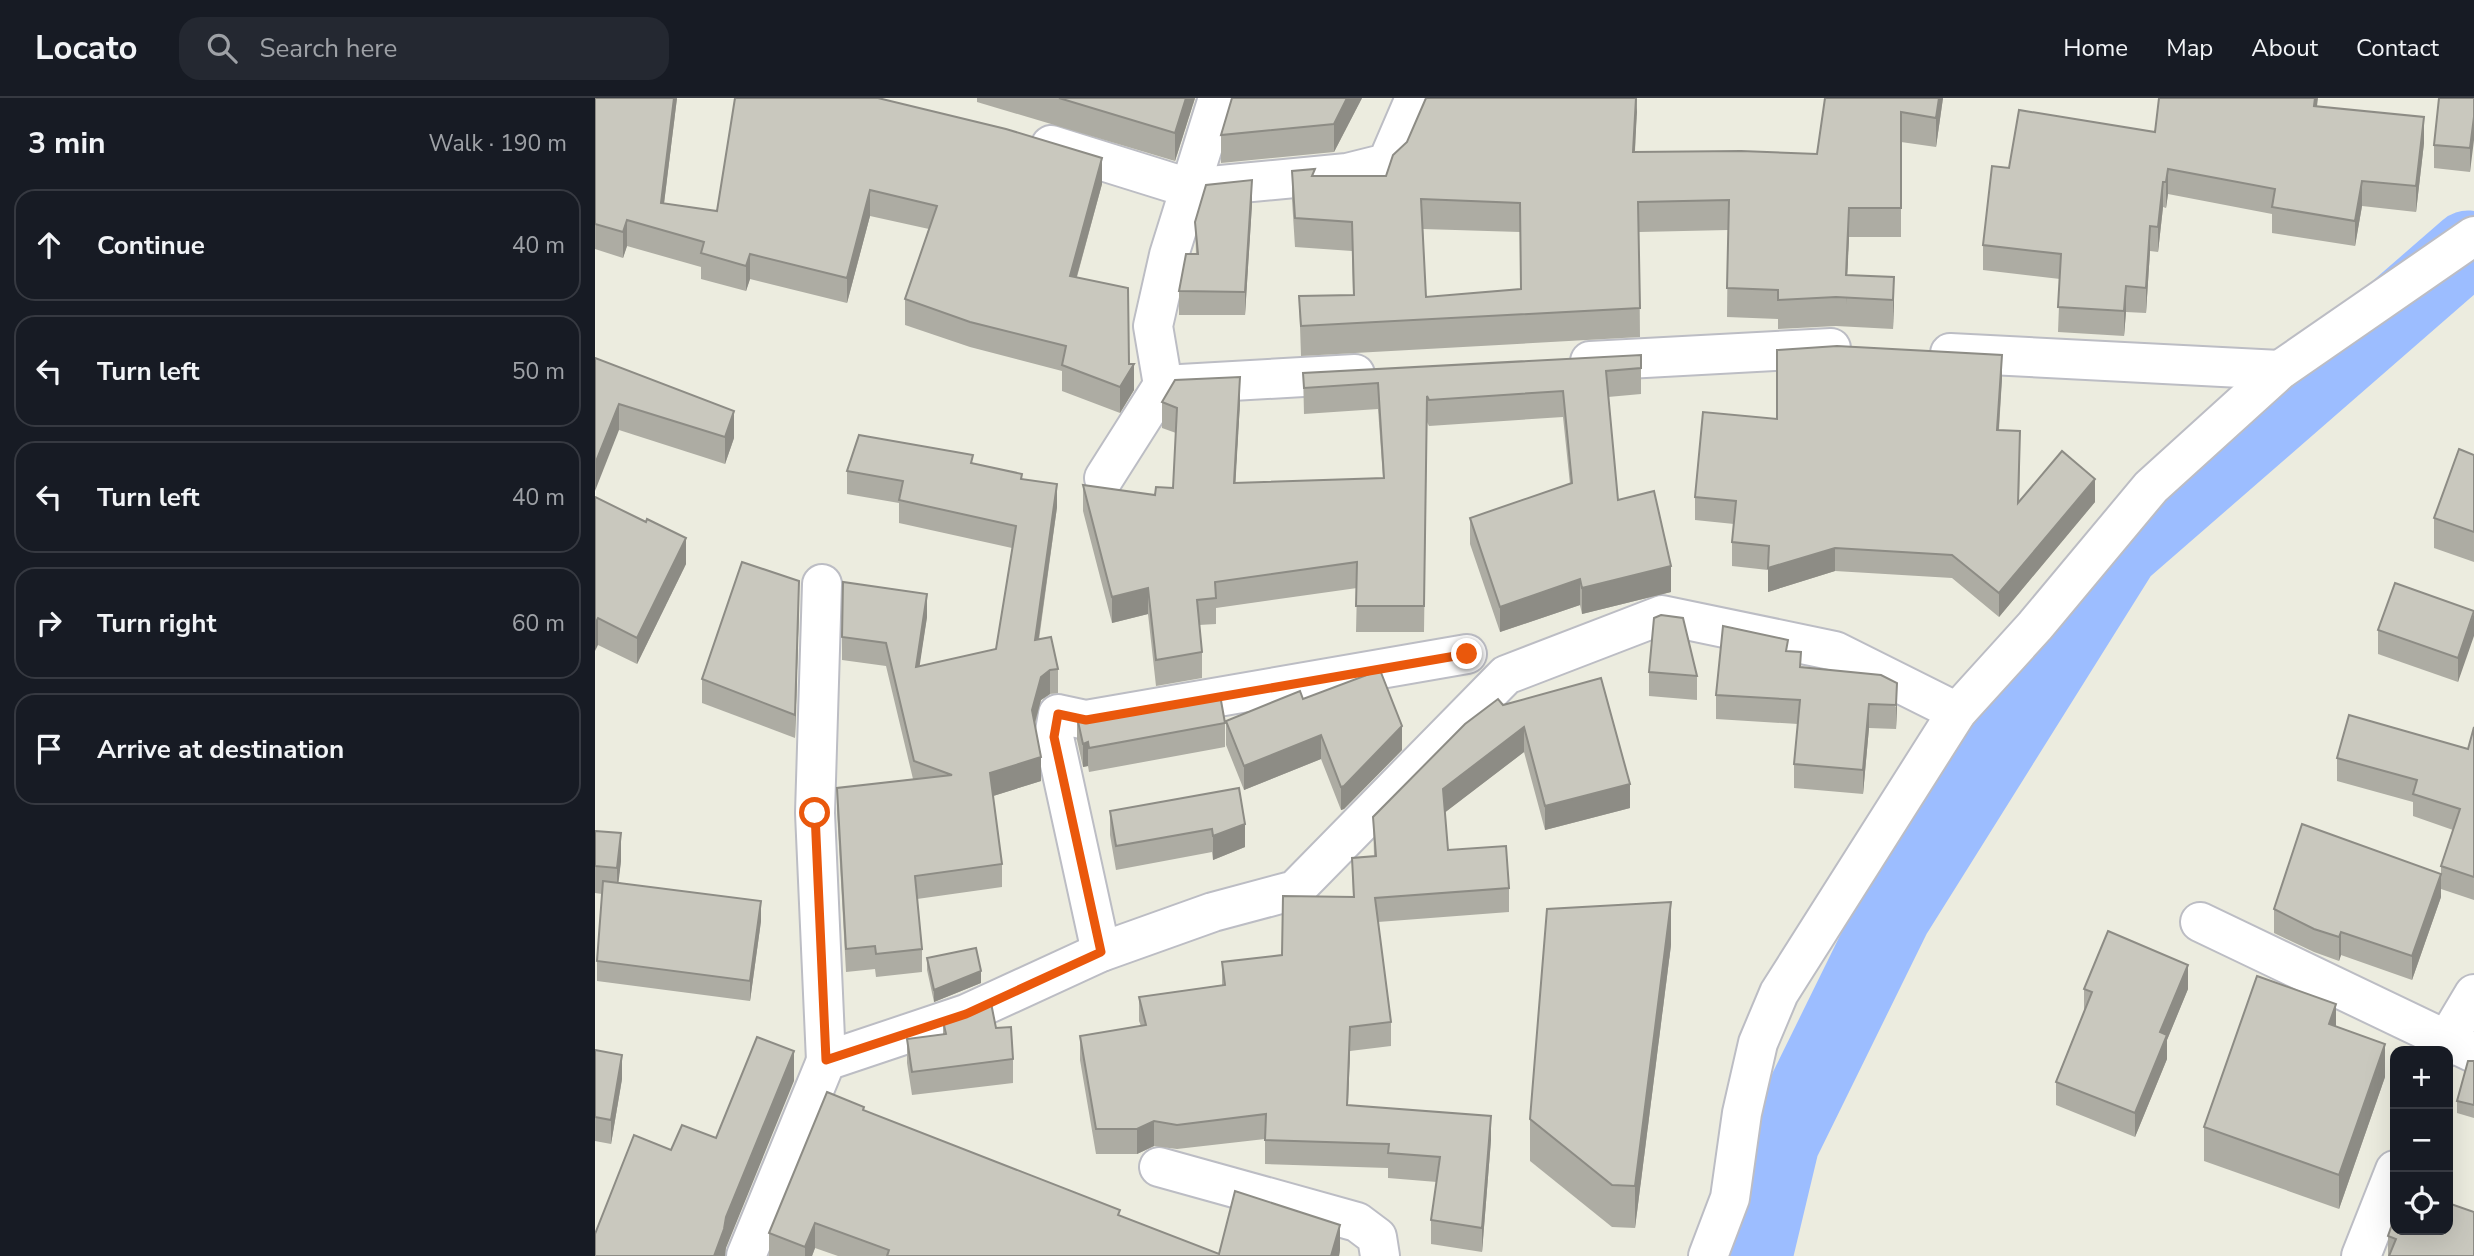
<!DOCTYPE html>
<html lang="en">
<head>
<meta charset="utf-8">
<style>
  body { margin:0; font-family:"Nunito Sans",sans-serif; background:#242831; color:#f1f3f6 }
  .controls { position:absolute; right:21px; bottom:21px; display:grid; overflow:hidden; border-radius:14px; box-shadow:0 7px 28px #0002 }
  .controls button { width:63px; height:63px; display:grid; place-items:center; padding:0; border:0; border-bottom:2px solid #363941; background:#171b24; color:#f1f3f6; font:35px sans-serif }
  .stop { position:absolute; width:21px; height:21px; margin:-16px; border:5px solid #ea580c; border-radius:50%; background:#fff }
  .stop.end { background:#ea580c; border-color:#fff; box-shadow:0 2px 7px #0008 }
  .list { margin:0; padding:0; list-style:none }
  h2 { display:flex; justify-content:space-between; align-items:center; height:91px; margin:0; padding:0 28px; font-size:30px }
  h2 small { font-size:23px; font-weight:400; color:#9ea1a6 }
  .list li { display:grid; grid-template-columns:46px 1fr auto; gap:21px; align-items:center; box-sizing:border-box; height:112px; margin:0 14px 14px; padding:0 14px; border:2px solid #363941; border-radius:21px }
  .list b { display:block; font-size:26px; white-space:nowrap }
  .list em { font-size:23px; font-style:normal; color:#9ea1a6 }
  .icon { flex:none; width:38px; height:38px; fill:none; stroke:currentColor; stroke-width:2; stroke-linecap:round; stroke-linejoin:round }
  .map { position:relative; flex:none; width:1879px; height:1158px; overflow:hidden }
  header { display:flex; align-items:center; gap:42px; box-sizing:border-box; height:98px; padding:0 35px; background:#171b24; border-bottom:2px solid #363941 }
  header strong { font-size:33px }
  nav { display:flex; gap:38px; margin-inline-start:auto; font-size:24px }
  .search { width:490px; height:63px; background:#242831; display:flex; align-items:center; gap:18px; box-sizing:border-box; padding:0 24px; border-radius:21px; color:#9ea1a6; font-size:26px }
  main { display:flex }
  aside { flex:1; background:#171b24 }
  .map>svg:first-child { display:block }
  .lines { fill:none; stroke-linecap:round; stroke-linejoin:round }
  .river { stroke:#9cbdff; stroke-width:77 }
  .minor-casing { stroke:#bcbdc4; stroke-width:42 }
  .minor { stroke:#fff; stroke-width:38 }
  .wall { fill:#adaca3; fill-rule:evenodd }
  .shaded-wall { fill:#8d8c85 }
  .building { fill:#c9c8be; stroke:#8d8c85; stroke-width:2; fill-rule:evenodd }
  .route { stroke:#ea580c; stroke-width:9 }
</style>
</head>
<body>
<header>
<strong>Locato</strong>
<div class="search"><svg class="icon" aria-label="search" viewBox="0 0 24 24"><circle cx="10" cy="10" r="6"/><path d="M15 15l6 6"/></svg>Search here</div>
<nav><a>Home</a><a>Map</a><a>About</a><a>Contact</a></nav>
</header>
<main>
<aside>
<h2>3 min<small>Walk · 190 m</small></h2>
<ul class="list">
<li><svg class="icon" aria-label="ahead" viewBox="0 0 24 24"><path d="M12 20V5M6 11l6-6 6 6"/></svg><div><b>Continue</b></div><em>40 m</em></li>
<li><svg class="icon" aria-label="left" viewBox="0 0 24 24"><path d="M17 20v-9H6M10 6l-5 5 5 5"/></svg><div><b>Turn left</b></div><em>50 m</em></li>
<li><svg class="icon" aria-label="left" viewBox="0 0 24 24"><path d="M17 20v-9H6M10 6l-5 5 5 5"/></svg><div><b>Turn left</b></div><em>40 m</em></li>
<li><svg class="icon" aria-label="right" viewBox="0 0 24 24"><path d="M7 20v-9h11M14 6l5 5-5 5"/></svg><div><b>Turn right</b></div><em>60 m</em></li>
<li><svg class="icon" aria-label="arrive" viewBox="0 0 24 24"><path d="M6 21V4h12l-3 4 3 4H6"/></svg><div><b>Arrive at destination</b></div></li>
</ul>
</aside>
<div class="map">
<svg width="1879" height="1158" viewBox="0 0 1879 1158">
  <rect width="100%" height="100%" fill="#ececdf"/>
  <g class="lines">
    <polyline class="river" points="1159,1158 1186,1045 1298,817 1526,453 1873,151"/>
    <g class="minor-casing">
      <g id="minor">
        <polyline points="456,47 594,90 752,75 792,65 820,0"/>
        <polyline points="1355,255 1685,272"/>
        <polyline points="995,263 1236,250"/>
        <polyline points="568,287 760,276"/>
        <polyline points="509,380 568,287 558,228 574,157 623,0"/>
        <polyline points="227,486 220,715 231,963"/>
        <polyline points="1605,824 1879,955"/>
        <polyline points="506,854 459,639 463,616 491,622 872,556"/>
        <polyline points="1845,953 1879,896"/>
        <polyline points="564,1069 762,1124 782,1139 785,1158"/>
        <polyline points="151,1158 231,963 371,916 506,854 618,814 700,792 911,577 1067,517 1240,553 1362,614"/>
        <polyline points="1113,1158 1135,1100 1147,1015 1163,945 1184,895 1362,614 1440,528 1556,389 1685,272 1879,138"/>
        <polyline points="1766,1158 1800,1072"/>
      </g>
    </g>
    <use href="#minor" class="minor"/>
  </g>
  <g class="wall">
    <polygon points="0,0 82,0 69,105 122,113 140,0 507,86 482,179 534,266 539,292 525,315 467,293 467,273 375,249 310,227 310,201 334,131 275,118 252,205 155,181 151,193 106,181 106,169 32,148 28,160 0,151"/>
    <polygon points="382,0 600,0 580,63 382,4"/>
    <polygon points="637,0 767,0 739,54 626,65 626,37"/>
    <path d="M1042 0 1040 54 1222 56 1230 0H1348L1341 49 1306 44V139H1254L1252 177 1299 179 1298 231 1241 228 1183 231V221L1132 219 1133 132 1044 134 1045 239 706 258 704 198 758 197 757 153 700 149 697 102V73L720 78H791ZM828 131 925 134 926 191 831 199Z"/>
    <polygon points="1879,0 1875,74 1839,70 1839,47"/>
    <polygon points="1722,8 1829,45 1821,114 1767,108 1760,148 1677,135 1677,116 1573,96 1571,110 1568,109 1563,154 1555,153 1551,215 1531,214 1529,238 1463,234 1465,181 1388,172 1388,147 1414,70 1560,34"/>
    <polygon points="657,106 650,217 584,217 584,193 601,156 600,124"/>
    <polygon points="1046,257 1046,296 1013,299 1023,402 1076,494 987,516 985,507 905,534 875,446 875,420 975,386 968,319 834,328 832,324 829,534 761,534 762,490 621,510 621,526 604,527 607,554 607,580 561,588 553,516 517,525 488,413 488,387 560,397 578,390 581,335 567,330 567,304 645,305 640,385 788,380 783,311 709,316 708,275"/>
    <polygon points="0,260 139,340 130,366 24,332"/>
    <polygon points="1407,280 1404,332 1425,356 1424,404 1500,404 1404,519 1357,480 1240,473 1173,494 1173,472 1137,468 1137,444 1139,426 1100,422 1100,399 1182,321"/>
    <polygon points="1879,357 1879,464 1839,450 1839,420"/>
    <polygon points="378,366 427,381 462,409 444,542 463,571 463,595 455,596 446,602 440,626 446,683 398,698 407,766 407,789 322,801 327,851 327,874 281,879 280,871 251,874 242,713 242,690 318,681 291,568 247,562 247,539 332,519 324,568 401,551 417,450 304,425 304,405 252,396 252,373"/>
    <polygon points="0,399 91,466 42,566 3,547"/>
    <polygon points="204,506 200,640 107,605 107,581"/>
    <polygon points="1879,513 1863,584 1783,556 1783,532"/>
    <polygon points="1193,553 1206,569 1302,609 1301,631 1274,630 1268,696 1199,690 1199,666 1203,626 1121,621 1121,597"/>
    <polygon points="1054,574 1102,578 1102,602 1054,598"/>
    <polygon points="708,601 807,652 749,711 746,712 726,661 649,692 631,647 631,623"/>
    <polygon points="908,607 1035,710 950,732 929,654 850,714 853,752 914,790 914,814 783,824 796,924 796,948 755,953 752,1007 896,1042 887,1154 836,1146 836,1122 842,1084 793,1080 793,1070 670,1066 670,1041 582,1051 559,1048 542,1056 501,1056 485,962 485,938 546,928 544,923 544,899 627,887 627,864 687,857 758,799 757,760 779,758 778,719"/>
    <polygon points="482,619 630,625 630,649 494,674 493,668 488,669 482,642"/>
    <polygon points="1879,629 1879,802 1846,791 1846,799 1817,882 1746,857 1744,863 1719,854 1679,835 1679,811 1846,775 1846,768 1858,732 1818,718 1818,704 1742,683 1742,660 1873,651"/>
    <polygon points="644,690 650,749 618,762 617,754 521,772 515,737 515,713"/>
    <polygon points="0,733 26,763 23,784 166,823 155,903 2,883 2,863 7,796 0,795"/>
    <polygon points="1076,847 1040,1130 1017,1129 935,1063 935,1021"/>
    <polygon points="332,860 386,885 339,904 332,872"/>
    <polygon points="1489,891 1593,891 1572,942 1572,961 1540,1039 1461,1007 1461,984 1489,914"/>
    <polygon points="348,923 401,930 418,961 418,985 317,997 312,965 312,941 348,936"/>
    <polygon points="1741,928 1790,979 1744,1111 1609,1063 1609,1029"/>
    <polygon points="0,952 27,981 16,1046 0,1043"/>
    <polygon points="1879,963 1879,1020 1862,1015 1862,1003"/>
    <polygon points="269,1012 525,1118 624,1156 745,1152 744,1158 243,1158 220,1150 217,1158 174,1158 174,1135"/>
    <polygon points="1793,1138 1879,1158 1793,1158"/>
  </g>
  <g class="shaded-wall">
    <polygon points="79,0 82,0 66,130 66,105"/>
    <polygon points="591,0 600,0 580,63 580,35"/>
    <polygon points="752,0 767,0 739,54 739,26"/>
    <polygon points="1041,0 1042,14 1038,84 1038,54"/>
    <polygon points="1344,0 1348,0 1341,49 1341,20"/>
    <polygon points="1720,0 1723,0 1719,33 1719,8"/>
    <polygon points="1829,19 1829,45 1821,114 1821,88"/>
    <polygon points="1879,19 1879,42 1875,74 1875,50"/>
    <polygon points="507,60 507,86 475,203 475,178"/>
    <polygon points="1573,71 1573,96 1571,110 1571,84"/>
    <polygon points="657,82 657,106 650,217 650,194"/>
    <polygon points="1767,83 1767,108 1760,148 1760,123"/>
    <polygon points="1568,84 1568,109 1563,154 1563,129"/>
    <polygon points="275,92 275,118 252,205 252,180"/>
    <polygon points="1254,110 1254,139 1251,206 1251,177"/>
    <polygon points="32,122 32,148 28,160 28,134"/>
    <polygon points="1555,128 1555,153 1551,215 1551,190"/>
    <polygon points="155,156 155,181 151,193 151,168"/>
    <polygon points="1299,179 1299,208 1298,231 1298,202"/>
    <polygon points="1531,188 1531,214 1529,238 1529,213"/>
    <polygon points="1407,257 1407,280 1402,356 1402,332"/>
    <polygon points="539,266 539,292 525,315 525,289"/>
    <polygon points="645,279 645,305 639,410 639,385"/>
    <polygon points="24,306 24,332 0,393 0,366"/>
    <polygon points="139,313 139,340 130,366 130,339"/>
    <polygon points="1500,381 1500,404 1404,519 1404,495"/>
    <polygon points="462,386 462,409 440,566 440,542"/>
    <polygon points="91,440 91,466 42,566 42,540"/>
    <polygon points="1240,450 1240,473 1173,494 1173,470"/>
    <polygon points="1076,468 1076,494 987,516 987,490"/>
    <polygon points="985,481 985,507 905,534 905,509"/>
    <polygon points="204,483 204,506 200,640 200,617"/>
    <polygon points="553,490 553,516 517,525 517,499"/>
    <polygon points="332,496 332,519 321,592 321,569"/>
    <polygon points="1879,515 1879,538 1863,584 1863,560"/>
    <polygon points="3,520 3,547 0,553 0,526"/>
    <polygon points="455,572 455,596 446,602 437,635 437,612 446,579"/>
    <polygon points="1302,585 1302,609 1301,631 1301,607"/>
    <polygon points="1274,606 1274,630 1268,696 1268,672"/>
    <polygon points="807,628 807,652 749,711 746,712 746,689"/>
    <polygon points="929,629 929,654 848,716 848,691"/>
    <polygon points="726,637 726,661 649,692 649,668"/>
    <polygon points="493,644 493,668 488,669 488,646"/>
    <polygon points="446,659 446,683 395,699 395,675"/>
    <polygon points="1035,686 1035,710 950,732 950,708"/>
    <polygon points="650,726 650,749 618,762 618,738"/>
    <polygon points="26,735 26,763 22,798 22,770"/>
    <polygon points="1846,776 1846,799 1817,882 1817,858"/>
    <polygon points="166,803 166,823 155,903 155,883"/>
    <polygon points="1076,804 1076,847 1040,1130 1040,1088"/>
    <polygon points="1746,834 1746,857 1744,863 1744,839"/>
    <polygon points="1593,867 1593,891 1572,942 1572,961 1540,1039 1540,1015 1565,934"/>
    <polygon points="386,873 386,885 339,904 339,892"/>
    <polygon points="1741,906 1741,940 1734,926"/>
    <polygon points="755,929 755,953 752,1031 752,1007"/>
    <polygon points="1790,946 1790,979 1744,1111 1744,1077"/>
    <polygon points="199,953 199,983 131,1150 130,1158 119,1158 131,1119"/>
    <polygon points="27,957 27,981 16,1046 16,1022"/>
    <polygon points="896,1018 896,1042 887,1154 887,1130"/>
    <polygon points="559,1023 559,1048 542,1056 542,1031"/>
    <polygon points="220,1125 220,1150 217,1158 210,1158 210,1149"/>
    <polygon points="745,1127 745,1152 744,1158 736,1158"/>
  </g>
  <g class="building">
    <polygon points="0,0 79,0 66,105 122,113 140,0 283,0 411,31 507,60 475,178 533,190 534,266 539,266 525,289 467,267 471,248 375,224 310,201 342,108 275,92 252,180 155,156 151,168 106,155 109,144 32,122 28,134 0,126"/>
    <polygon points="464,0 591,0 580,35"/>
    <polygon points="637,0 752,0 739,26 626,37"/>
    <path d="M831 0H1041L1038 54 1146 53 1222 56 1230 0H1344L1341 20 1306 14V110H1254L1251 177 1299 179 1298 202 1241 199 1183 202V192L1132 190 1134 102 1043 104 1045 210 706 228 704 198 759 197 757 124 700 120 697 73 720 71 717 78H791L798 57 812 44ZM826 101 925 105 926 191 831 199Z"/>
    <polygon points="1564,0 1720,0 1719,8 1829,19 1821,88 1767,83 1760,123 1677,109 1680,91 1573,71 1571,84 1568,84 1563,129 1555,128 1551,190 1531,188 1529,213 1463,209 1466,156 1388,147 1397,68 1414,70 1424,12 1560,34"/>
    <polygon points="1844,0 1879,0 1879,19 1875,50 1839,47"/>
    <polygon points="657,82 650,194 584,193 591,156 603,156 600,124 611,87"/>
    <polygon points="1242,248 1407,257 1402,332 1425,333 1423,405 1467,353 1500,381 1404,495 1357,457 1240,450 1173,470 1174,448 1137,444 1141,403 1100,399 1108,314 1182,321 1182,252"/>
    <polygon points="1046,257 1046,270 1011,273 1023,402 1059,393 1076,468 987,490 985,481 905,509 875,420 977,385 968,293 834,302 832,298 829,508 761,508 762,464 620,484 621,500 602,502 607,554 561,562 553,490 517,499 488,387 560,397 561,389 578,390 582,310 567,304 580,282 645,279 639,385 789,380 783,285 709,290 708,275"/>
    <polygon points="0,260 139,313 130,339 24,306 0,366"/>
    <polygon points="264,337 378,357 376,365 427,376 426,381 462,386 440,542 456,539 463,571 455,572 446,579 437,612 446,659 395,675 407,766 320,778 327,851 281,856 280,848 251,851 242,690 357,677 319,663 291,545 247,539 248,484 332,496 321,569 401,551 421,428 304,402 308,383 252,373"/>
    <polygon points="1864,351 1879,357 1879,434 1839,420"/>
    <polygon points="0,399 51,424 52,421 91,440 42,540 3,520 0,526"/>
    <polygon points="147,464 204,483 200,617 107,581"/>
    <polygon points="1800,485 1879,513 1863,560 1783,532"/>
    <polygon points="1066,517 1088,520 1102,578 1054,574 1059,520"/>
    <polygon points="1128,528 1193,542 1191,553 1206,554 1205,569 1286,577 1302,585 1301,607 1274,606 1268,672 1199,666 1205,602 1121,597"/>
    <polygon points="785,572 807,628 749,688 746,689 726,637 649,668 631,623 705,593 708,601"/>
    <polygon points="1006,580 1035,686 950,708 929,629 848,691 853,752 911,748 914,790 780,800 796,924 755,929 752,1007 896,1018 887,1130 836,1122 845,1059 793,1055 794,1046 670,1042 671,1016 582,1027 559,1023 542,1031 501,1031 485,938 551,927 544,899 630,887 627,864 687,857 688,798 759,799 757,760 781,758 778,719 870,626 903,601 908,607"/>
    <polygon points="625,597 630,625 494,650 493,644 488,646 482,619 495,620"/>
    <polygon points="1754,617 1873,651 1879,629 1879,779 1846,768 1865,711 1818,696 1822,682 1742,660"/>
    <polygon points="644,690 650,726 618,738 617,731 521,748 515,713"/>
    <polygon points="1707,726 1846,776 1817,858 1746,834 1744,839 1719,831 1679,811"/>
    <polygon points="0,733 26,735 22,770 0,768"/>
    <polygon points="8,783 166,803 155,883 2,863"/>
    <polygon points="1076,804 1040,1088 1017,1087 935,1021 952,811"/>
    <polygon points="1513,833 1593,867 1565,934 1572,937 1540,1015 1461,984 1497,894 1489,891"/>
    <polygon points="381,850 386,873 339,892 332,860"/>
    <polygon points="1662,878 1741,906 1734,926 1790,946 1744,1077 1609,1029"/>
    <polygon points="396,905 401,930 416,929 418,961 317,974 312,941 351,936 348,923"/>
    <polygon points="162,939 199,953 131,1119 129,1131 119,1158 0,1158 0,1136 39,1037 76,1052 87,1027 121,1040"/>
    <polygon points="0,952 27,957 16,1022 0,1019"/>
    <polygon points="1873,963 1879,963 1879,1007 1862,1003"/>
    <polygon points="232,994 269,1009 268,1012 525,1112 523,1117 624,1156 640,1093 745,1127 736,1158 292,1158 294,1152 220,1125 210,1149 174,1135"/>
    <polygon points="1853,1105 1879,1114 1879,1158 1794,1158 1801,1141 1793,1138 1800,1118 1800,1132 1853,1132"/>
  </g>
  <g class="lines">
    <polyline class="route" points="220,715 231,962 371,916 506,854 459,639 463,616 491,622 872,556"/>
  </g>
</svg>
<div class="controls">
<button>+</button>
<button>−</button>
<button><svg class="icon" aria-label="locate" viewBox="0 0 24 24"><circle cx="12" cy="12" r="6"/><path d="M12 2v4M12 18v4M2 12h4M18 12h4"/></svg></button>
</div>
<div class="stop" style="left:220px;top:715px"></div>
<div class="stop end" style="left:872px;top:556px"></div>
</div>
</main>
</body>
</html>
